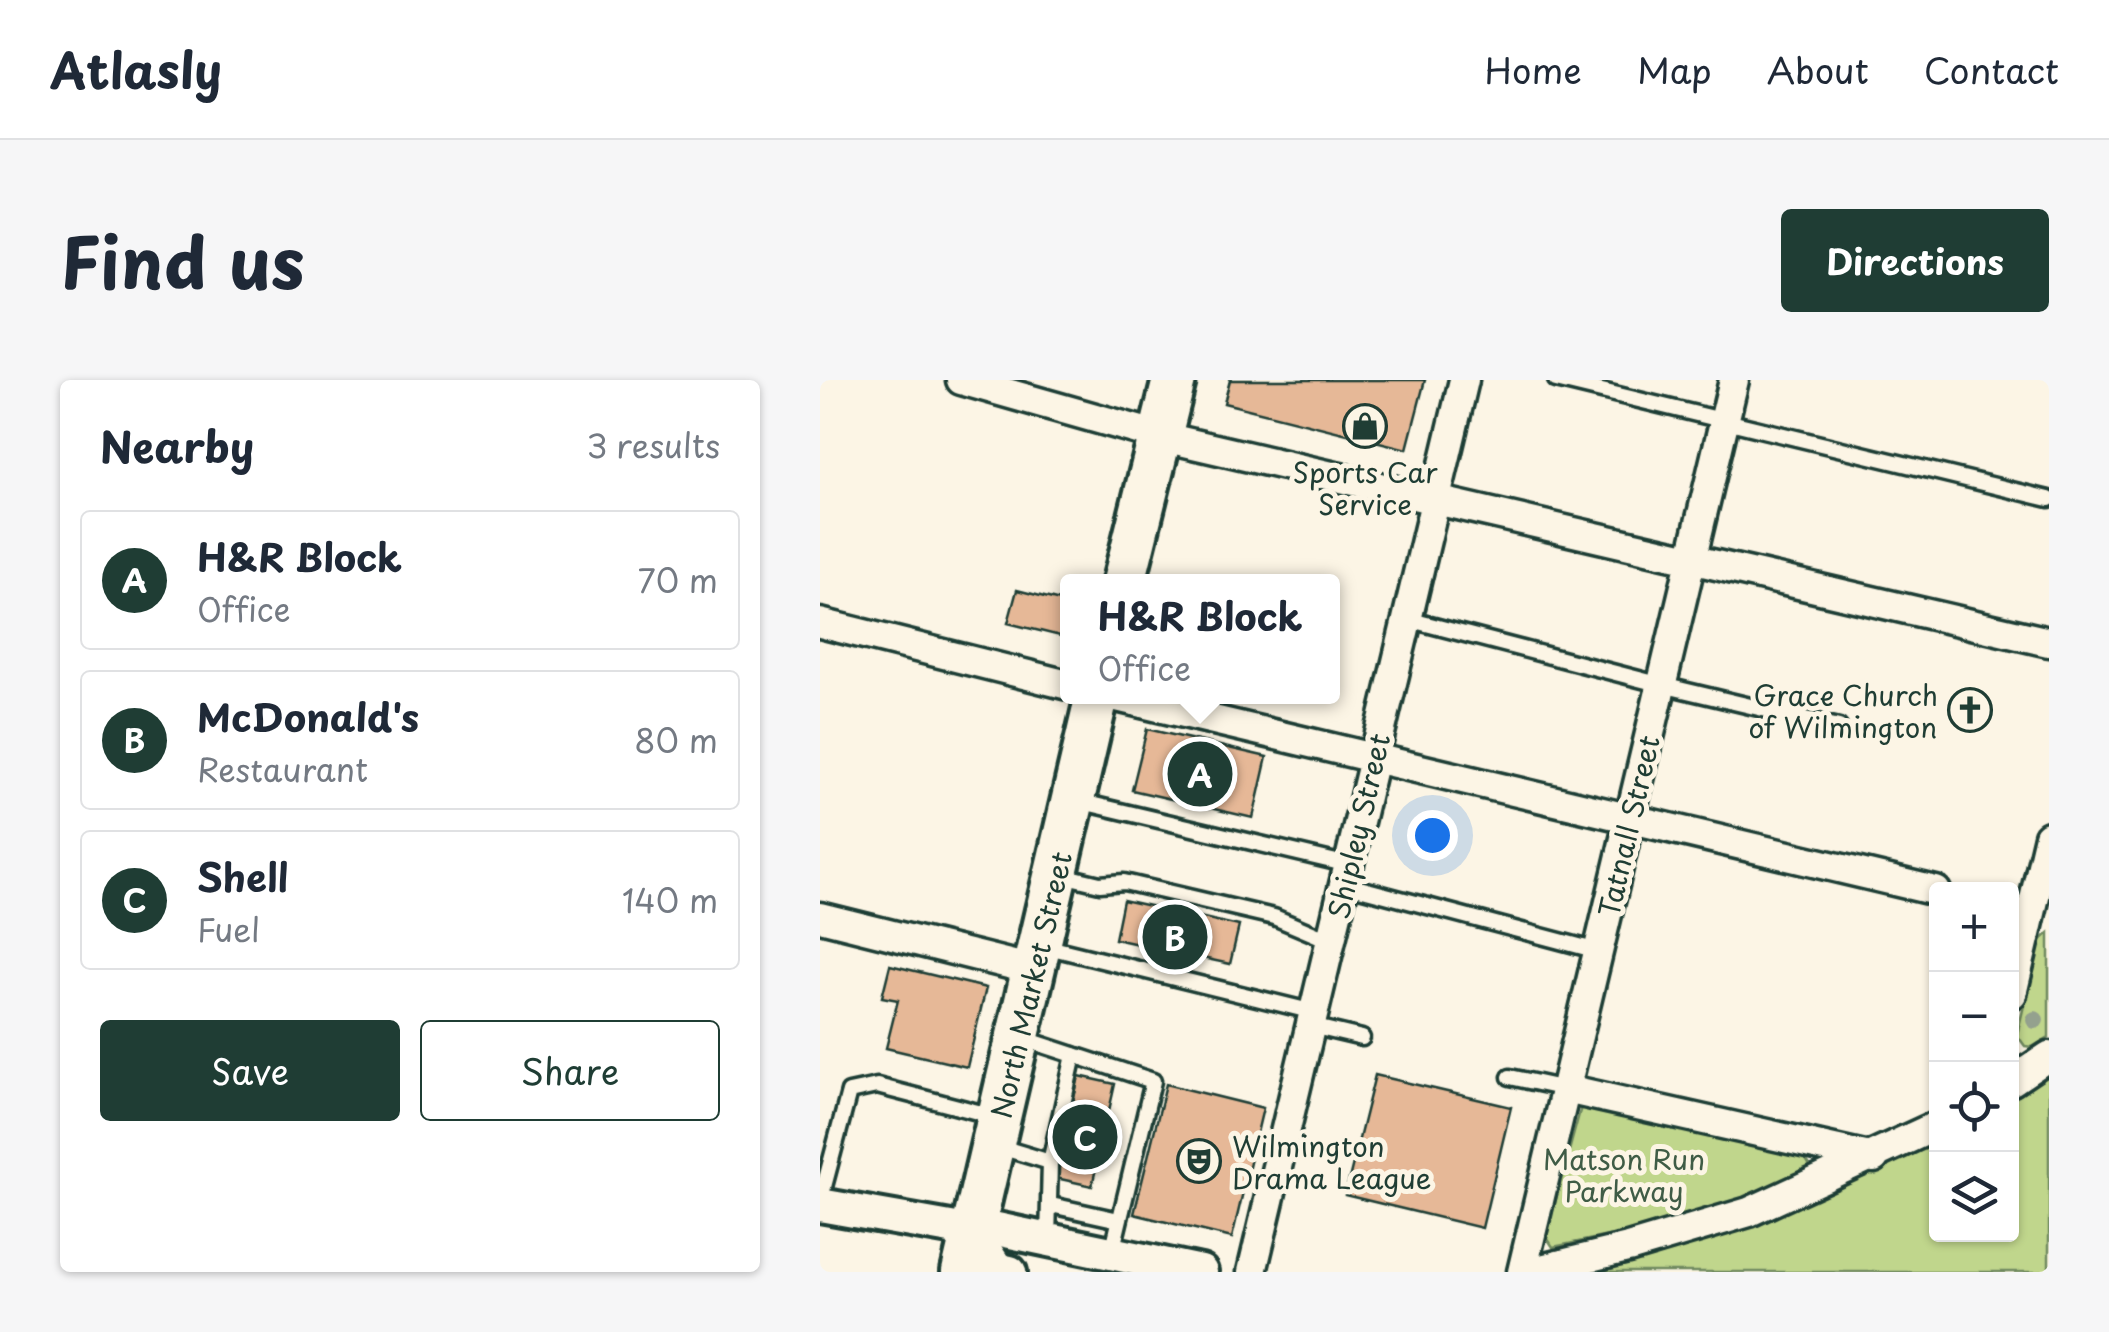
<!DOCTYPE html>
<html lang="en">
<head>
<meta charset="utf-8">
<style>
  body { margin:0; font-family:"Playpen Sans",sans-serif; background:#f6f6f7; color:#1f2937 }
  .controls { position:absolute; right:30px; bottom:30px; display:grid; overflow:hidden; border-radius:10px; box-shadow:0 2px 8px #0004 }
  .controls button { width:90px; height:90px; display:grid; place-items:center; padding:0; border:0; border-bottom:2px solid #e0e1e3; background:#fff; color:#1f2937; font:50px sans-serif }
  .you { position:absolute; left:612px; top:455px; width:35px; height:35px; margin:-25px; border:8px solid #fff; border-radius:50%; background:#1a73e8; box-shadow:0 0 0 15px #1a73e833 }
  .badge { display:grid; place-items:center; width:65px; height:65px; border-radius:50%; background:#1f3d34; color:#fff; font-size:32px; font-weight:700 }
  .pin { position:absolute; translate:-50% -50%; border:5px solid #fff; box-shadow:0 2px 10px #0006 }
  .popup { position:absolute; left:240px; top:194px; width:280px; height:130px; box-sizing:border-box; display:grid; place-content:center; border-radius:10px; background:#fff; filter:drop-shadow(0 2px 8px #0005); font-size:32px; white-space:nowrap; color:#747a83 }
  .popup b { font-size:38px; color:#1f2937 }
  .popup::after { content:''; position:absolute; left:50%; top:100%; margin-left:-20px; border:20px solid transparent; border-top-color:#fff }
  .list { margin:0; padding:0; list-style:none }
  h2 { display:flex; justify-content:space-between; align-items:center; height:130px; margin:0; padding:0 40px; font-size:42px }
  h2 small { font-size:32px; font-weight:400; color:#747a83 }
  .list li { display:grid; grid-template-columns:65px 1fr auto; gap:30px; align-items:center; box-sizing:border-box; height:140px; margin:0 20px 20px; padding:0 20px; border:2px solid #e0e1e3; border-radius:10px }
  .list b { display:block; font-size:38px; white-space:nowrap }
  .list p { margin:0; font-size:32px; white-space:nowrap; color:#747a83 }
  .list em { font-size:32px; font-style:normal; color:#747a83 }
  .actions { display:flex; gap:20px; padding:30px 40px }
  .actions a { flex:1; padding:22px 0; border:2px solid #1f3d34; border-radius:10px; text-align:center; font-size:35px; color:#1f3d34 }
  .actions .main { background:#1f3d34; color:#fff }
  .icon { flex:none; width:55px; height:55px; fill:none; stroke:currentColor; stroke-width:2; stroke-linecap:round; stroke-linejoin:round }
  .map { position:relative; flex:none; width:1229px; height:892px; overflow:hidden; border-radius:10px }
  header { display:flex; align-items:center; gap:60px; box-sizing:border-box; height:140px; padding:0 50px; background:#fff; border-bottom:2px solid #e0e1e3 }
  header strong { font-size:48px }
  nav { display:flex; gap:55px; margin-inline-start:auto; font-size:35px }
  .intro { display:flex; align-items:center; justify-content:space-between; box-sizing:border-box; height:240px; padding:0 60px }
  h1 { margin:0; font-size:70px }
  .button { padding:25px 45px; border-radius:10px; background:#1f3d34; color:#fff; font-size:35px; font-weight:700 }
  main { display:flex; gap:60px; padding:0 60px }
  aside { flex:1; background:#fff; border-radius:10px; box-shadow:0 2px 8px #0004 }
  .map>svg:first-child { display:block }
  .green { fill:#c0d68c; stroke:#708a60; stroke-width:2.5 }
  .building { fill:#e6b897; stroke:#1f3d34; stroke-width:2.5 }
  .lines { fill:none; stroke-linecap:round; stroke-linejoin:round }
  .service-casing { stroke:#1f3d34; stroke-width:21 }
  .minor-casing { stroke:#1f3d34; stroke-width:35 }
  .tertiary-casing { stroke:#1f3d34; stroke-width:40 }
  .primary-casing { stroke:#1f3d34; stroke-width:50 }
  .service { stroke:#fcf5e5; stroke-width:14 }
  .minor { stroke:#fcf5e5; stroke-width:28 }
  .tertiary { stroke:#fcf5e5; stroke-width:32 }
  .primary { stroke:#fcf5e5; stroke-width:42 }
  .tree { fill:#94a18e }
  .labels { text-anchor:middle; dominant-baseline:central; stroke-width:10; stroke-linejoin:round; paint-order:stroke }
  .poi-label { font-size:28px; fill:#1f3d34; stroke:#fcf5e5 }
  .street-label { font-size:28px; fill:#1f3d34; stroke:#fcf5e5 }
  .park-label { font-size:28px; fill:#3f5c46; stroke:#fcf5e5 }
</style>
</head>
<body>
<header>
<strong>Atlasly</strong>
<nav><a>Home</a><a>Map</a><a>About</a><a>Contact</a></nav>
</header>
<div class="intro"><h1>Find us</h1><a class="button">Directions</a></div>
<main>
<aside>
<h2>Nearby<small>3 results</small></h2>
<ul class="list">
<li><span class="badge">A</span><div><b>H&amp;R Block</b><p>Office</p></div><em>70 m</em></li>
<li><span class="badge">B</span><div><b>McDonald's</b><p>Restaurant</p></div><em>80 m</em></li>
<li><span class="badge">C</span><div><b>Shell</b><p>Fuel</p></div><em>140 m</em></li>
</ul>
<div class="actions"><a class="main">Save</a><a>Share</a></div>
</aside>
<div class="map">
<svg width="1229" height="892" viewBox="0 0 1229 892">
  <rect width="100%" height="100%" fill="#fcf5e5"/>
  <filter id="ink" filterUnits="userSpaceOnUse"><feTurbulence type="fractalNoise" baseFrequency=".01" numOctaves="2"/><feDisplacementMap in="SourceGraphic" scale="20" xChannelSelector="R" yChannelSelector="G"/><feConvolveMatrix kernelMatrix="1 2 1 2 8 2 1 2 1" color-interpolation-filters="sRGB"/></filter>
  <g filter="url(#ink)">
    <g class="green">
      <polygon points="1229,553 1229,657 1212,667 1205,666 1197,655 1219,562"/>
      <polygon points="1229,687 1229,892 748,892 1116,756 1116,854 1192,854 1192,713"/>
      <polygon points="761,727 979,768 992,789 923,818 833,847 733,867 726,856"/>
    </g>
    <g class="building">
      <polygon points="410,0 605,0 587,69 404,23"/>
      <polygon points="197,210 248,223 248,258 188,243"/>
      <polygon points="327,349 447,377 433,438 312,410"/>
      <polygon points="303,520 419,546 410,584 295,559"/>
      <polygon points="70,585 166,608 147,687 66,668 78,620 62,617"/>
      <polygon points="555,695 691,727 662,848 525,815"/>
      <polygon points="259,696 295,704 272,806 236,798"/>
      <polygon points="346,704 443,728 412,858 314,834"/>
    </g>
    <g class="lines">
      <g class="service-casing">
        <g id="service">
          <polyline points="736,0 1229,119"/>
          <polyline points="587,239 842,305 1019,347"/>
          <polyline points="258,421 529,485"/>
          <polyline points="242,495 280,504 304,502 454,537 511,561"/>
          <polyline points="524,504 778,571"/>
          <polyline points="224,566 494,632"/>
          <polyline points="491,646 542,658"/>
          <polyline points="202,658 333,701 292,872"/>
          <polyline points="690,697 746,709"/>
          <polyline points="177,766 230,782"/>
          <polyline points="0,822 29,712 57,706 177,737"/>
          <polyline points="231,825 299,840"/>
          <polyline points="228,859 230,782 254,675"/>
        </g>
      </g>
      <g class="minor-casing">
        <g id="minor">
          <polyline points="141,0 339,56 1229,262"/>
          <polyline points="0,243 248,305"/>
          <polyline points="292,316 1116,511"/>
          <polyline points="0,537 213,590"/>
          <polyline points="1192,614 1229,456"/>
          <polyline points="1192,701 1229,676"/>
          <polyline points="746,709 1054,778"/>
          <polyline points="432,892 644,0"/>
          <polyline points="702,892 914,0"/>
          <polyline points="708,892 808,868 929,832 1116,746"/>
        </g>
      </g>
      <g class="tertiary-casing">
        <g id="tertiary">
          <polyline points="0,825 153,852 172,848 381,892"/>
          <polyline points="153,852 177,889 190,892"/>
        </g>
      </g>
      <g class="primary-casing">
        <g id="primary">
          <polyline points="304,202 354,0"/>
          <path id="s1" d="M143 892 277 316"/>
        </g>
      </g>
      <use href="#service" class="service"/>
      <use href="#minor" class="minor"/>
      <use href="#tertiary" class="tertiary"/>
      <use href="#primary" class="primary"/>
    </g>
    <circle class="tree" cx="1215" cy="640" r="9"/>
  </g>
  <defs>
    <g id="shop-ring" transform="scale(2.25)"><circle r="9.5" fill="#fcf5e5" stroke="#1f3d34" stroke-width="1.5"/><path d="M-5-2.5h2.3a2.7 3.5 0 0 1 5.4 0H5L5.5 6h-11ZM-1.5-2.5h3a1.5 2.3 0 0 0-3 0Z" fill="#1f3d34"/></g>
    <g id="church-ring" transform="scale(2.25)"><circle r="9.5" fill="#fcf5e5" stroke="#1f3d34" stroke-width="1.5"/><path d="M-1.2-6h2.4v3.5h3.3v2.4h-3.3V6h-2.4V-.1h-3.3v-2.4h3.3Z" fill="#1f3d34"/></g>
    <g id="theatre-ring" transform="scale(2.25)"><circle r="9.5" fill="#fcf5e5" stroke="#1f3d34" stroke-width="1.5"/><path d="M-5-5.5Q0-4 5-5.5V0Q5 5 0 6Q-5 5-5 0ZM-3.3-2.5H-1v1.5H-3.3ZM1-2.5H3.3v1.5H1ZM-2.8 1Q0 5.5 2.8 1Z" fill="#1f3d34"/></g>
  </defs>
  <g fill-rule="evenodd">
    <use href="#shop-ring" x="545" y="46"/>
    <use href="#church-ring" x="1150" y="330"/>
    <use href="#theatre-ring" x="379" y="781"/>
  </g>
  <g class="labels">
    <g class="poi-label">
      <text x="545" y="91">Sports Car<tspan x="545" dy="32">Service</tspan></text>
      <text x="1118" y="314" text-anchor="end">Grace Church<tspan x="1118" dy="32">of Wilmington</tspan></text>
      <text x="412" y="765" text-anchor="start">Wilmington<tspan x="412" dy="32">Drama League</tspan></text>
    </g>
    <g class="street-label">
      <text transform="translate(538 446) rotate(-77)">Shipley Street</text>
      <text transform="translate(808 446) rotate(-77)">Tatnall Street</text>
      <text stroke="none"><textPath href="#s1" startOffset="295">North Market Street</textPath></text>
    </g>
    <g class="park-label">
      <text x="804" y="778">Matson Run<tspan x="804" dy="32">Parkway</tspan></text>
    </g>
  </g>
</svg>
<div class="controls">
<button>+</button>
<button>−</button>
<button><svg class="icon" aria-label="locate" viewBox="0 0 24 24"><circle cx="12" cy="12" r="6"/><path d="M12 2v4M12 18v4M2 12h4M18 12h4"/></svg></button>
<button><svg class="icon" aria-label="layers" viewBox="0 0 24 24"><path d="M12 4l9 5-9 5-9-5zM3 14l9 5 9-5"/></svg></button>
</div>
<div class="you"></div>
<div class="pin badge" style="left:380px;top:394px">A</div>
<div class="popup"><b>H&amp;R Block</b>Office</div>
<div class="pin badge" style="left:355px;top:557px">B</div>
<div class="pin badge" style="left:265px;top:757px">C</div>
</div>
</main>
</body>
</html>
